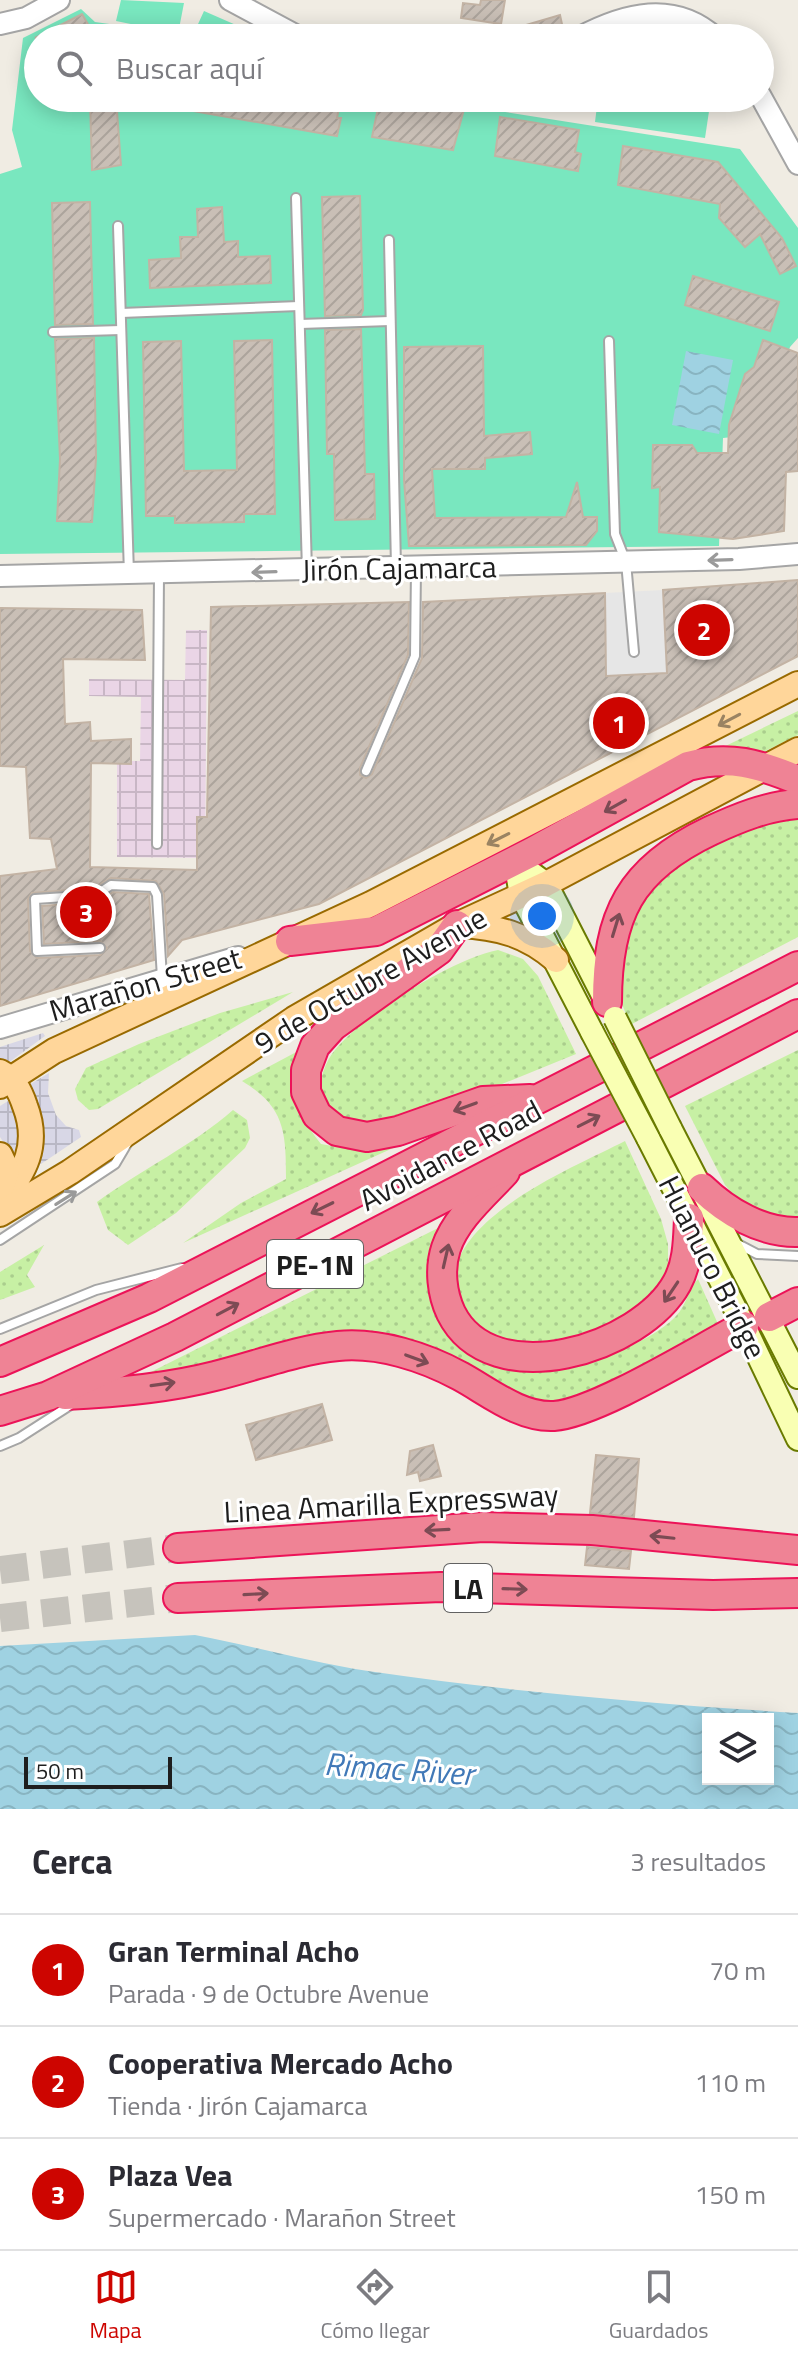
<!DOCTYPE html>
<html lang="es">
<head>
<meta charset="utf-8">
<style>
  body { margin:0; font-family:"Titillium Web",sans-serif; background:#f2f2f3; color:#2b2b33 }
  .controls { position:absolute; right:24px; bottom:24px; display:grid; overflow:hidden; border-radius:0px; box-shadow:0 4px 20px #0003 }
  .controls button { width:72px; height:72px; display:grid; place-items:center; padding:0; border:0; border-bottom:2px solid #e1e1e2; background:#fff; color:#2b2b33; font:40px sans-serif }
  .scale { position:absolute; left:24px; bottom:20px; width:148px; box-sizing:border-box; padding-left:8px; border:4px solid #1e1e1e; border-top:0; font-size:22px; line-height:28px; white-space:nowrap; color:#1e1e1e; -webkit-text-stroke:6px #fff; paint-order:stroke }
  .you { position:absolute; left:542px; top:916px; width:28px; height:28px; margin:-20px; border:6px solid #fff; border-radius:50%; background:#1a73e8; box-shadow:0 0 0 12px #1a73e833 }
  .badge { display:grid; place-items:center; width:52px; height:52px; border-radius:50%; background:#cd0500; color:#fff; font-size:26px; font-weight:700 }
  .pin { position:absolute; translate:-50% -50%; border:4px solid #fff; box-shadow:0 2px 8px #0006 }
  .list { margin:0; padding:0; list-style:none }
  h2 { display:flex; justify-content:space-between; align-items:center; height:104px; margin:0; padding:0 32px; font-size:34px }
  h2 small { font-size:26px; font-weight:400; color:#7c7c81 }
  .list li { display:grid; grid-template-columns:52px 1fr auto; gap:24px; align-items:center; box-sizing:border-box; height:112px; padding:0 32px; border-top:2px solid #e1e1e2 }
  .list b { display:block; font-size:30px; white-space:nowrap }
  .list p { margin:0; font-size:26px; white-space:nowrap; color:#7c7c81 }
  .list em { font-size:26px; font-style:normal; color:#7c7c81 }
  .icon { flex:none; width:44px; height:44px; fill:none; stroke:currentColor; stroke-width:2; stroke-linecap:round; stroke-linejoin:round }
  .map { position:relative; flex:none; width:798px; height:1809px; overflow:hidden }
  .search { position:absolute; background:#fff; box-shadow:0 4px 20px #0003; left:24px; right:24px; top:24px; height:88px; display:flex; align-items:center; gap:20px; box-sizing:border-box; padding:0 28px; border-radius:44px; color:#7c7c81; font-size:30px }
  .sheet { height:440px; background:#fff }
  nav { display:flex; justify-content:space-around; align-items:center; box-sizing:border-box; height:112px; border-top:2px solid #e1e1e2; background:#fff; font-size:22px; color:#7c7c81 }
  nav a { display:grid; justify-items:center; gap:4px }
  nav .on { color:#cd0500 }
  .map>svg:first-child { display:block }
  .industrial { fill:url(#industrial-grid) }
  .grass { fill:url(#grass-dots) }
  .pitch { fill:#79e7bf }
  .parking { fill:#e6e6e6 }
  .plaza { fill:url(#plaza-grid) }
  .water { fill:url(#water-waves); fill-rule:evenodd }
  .building { fill:url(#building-hatch); stroke:#c3b3a4; stroke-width:2 }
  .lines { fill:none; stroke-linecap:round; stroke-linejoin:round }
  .motorway-tunnel { stroke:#c6c3bc; stroke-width:28; stroke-dasharray:28 14; stroke-linecap:butt }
  .service-casing { stroke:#a5a5a5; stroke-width:12 }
  .tertiary-casing { stroke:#a5a5a5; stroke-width:24 }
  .secondary-casing { stroke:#6a7b00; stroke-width:26 }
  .primary-casing { stroke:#996a00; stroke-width:28 }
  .motorway-casing { stroke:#ec1358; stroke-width:32 }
  .service { stroke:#fff; stroke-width:8 }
  .tertiary { stroke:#fff; stroke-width:20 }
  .secondary { stroke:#f9ffb3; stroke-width:22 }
  .primary { stroke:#ffd69a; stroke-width:24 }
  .motorway { stroke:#ef8395; stroke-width:28 }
  .secondary-bridge-casing { stroke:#6a7b00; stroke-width:26; stroke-linecap:butt }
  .secondary-bridge { stroke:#f9ffb3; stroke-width:22 }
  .oneway { stroke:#9a9a9a }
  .oneway2 { stroke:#9a8362 }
  .oneway3 { stroke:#7c4b54 }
  .labels { text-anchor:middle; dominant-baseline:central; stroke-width:6; stroke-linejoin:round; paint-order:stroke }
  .shield { fill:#fff; stroke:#626262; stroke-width:2 }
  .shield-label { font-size:28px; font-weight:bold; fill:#1e1e1e }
  .street-label { font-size:30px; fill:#1e1e1e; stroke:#fff }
  .water-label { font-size:32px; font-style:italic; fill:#4179b8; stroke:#fff }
</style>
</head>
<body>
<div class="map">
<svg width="798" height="1809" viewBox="0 0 798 1809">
  <defs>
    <pattern id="industrial-grid" width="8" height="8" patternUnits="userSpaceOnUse" patternTransform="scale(2)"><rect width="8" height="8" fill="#ead5e6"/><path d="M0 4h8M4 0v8" fill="none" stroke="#c8b6c5"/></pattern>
    <pattern id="grass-dots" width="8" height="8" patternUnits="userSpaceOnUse" patternTransform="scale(2)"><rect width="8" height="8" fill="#c7f0a4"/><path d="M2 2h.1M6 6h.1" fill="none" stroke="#aacd8d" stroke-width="1.8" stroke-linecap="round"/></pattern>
    <pattern id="plaza-grid" width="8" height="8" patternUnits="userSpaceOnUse" patternTransform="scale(2)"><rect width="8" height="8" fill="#d8d7e6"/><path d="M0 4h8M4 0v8" fill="none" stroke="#b9b8c5"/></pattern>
    <pattern id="water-waves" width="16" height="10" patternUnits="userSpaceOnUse" patternTransform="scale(2)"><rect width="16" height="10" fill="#9fd2e2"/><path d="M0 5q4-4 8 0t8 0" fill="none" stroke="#88b4c1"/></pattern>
    <pattern id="building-hatch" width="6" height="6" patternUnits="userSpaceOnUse" patternTransform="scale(2)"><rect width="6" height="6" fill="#c9bfb6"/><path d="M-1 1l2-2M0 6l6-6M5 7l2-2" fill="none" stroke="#aca49c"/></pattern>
  </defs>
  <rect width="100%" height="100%" fill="#f0ece3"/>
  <polygon class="industrial" points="186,630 207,630 205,858 117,857 117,761 140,761 141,697 89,696 89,679 185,680"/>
  <g class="grass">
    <polygon points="798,711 798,735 755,756 715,751"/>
    <polygon points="798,813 798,937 630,1025 615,985 622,927 656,876 725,834"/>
    <path d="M498 950 523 959 538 976 576 1054 426 1115 346 1128 317 1096C321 1079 324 1063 335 1050 365 1013 453 959 498 950Z"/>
    <polygon points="293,992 98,1109 89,1110 78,1100 75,1089 86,1068 139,1044 220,1013"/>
    <path d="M302 1049C286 1086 297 1114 321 1144L354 1150 402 1144 183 1243 241 1203 286 1179C286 1132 285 1107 242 1081Z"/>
    <polygon points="798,1050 798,1224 743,1205 725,1185 685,1106"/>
    <path d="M233 1110 247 1120 250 1138 245 1148 176 1213 128 1245 108 1230 97 1202C141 1170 193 1145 233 1110Z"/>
    <path d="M625 1141 661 1219 668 1244V1275L637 1315 554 1348 494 1344C484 1334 465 1321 459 1309 423 1227 571 1169 625 1141Z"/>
    <path d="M448 1223 452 1335C473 1353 493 1368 522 1371 565 1375 647 1347 676 1316 686 1306 688 1290 698 1279L718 1324C680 1363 593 1392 541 1408L421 1348 123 1386Z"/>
    <polygon points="44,1245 27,1275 35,1287 0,1300 0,1272"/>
  </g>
  <g class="pitch">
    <polygon points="121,0 184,3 178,34 193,35 204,11 266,38 38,38 38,98 416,98 740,149 798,228 798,338 790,347 761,434 723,438 719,546 0,554 0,174 22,167 12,130 23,38 81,9 95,22 175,33 116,21"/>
    <polygon points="598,98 711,98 705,138 595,122"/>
  </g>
  <polygon class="parking" points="663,590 667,673 606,676 605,593"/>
  <g class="plaza">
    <polygon points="43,1033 45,1036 8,1063 0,1059 0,1047"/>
    <polygon points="49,1073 48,1093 56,1115 66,1126 79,1130 81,1137 41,1164 36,1159 24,1088"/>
    <polygon points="8,1101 16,1113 21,1140 12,1155 0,1137 0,1106"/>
  </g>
  <g class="water">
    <polygon points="686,351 733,360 719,434 672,425"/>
    <path d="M195 1635C253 1646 310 1662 368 1671 511 1692 654 1704 798 1713V1809H0V1646ZM708 1719H768V1779H708Z"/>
  </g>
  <g class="building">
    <polygon points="481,0 505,0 501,24 461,18 463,3 480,5"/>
    <polygon points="82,14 96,38 35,38"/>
    <polygon points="560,15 565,38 496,38 495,34"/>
    <polygon points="90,98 116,98 121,165 92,170"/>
    <polygon points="165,98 341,98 337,118 341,118 337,136 164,106"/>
    <polygon points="380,98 464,109 453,150 372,137"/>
    <polygon points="500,117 579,130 575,152 581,154 578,171 495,156"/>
    <polygon points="623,146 718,162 782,238 796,266 780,274 760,234 745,247 719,218 720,204 618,185"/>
    <polygon points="360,196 363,310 361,315 325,316 322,197"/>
    <polygon points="90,202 93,324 55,325 52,203"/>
    <polygon points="222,207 224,242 238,241 238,257 270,256 271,283 150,288 149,260 181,258 180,237 198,237 197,209"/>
    <polygon points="693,276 779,302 770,331 685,305"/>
    <polygon points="361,329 365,474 374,474 375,519 335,520 334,454 327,454 325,330"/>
    <polygon points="94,338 96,458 92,522 57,521 60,459 55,339"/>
    <polygon points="272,340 275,514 244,514 244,522 175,523 175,516 146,516 143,342 181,341 184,471 237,470 234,341"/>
    <polygon points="763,340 798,353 798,471 786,472 784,531 733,539 659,532 660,487 652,488 653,445 692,445 697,453 728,453 729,425 745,374 754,367"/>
    <polygon points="483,346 484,436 530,432 532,454 485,458 485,469 432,469 435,518 566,517 577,482 583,517 597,517 597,531 586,545 409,546 404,480 404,347"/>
    <polygon points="798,580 798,656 319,904 182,940 168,956 164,894 156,881 111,878 94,888 32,893 28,899 30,951 37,958 100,955 107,948 100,941 44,944 42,906 97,902 113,892 149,894 154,960 0,1006 0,876 57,869 51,839 30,838 26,767 0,766 0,608 142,610 145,660 63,659 65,724 90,722 91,741 131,739 131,764 91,763 90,867 197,870 197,817 207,817 211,607 409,602 408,655 360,768 360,775 366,778 372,774 422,658 423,602 605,593 606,676 667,673 663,590"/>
    <polygon points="322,1404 332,1440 256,1460 246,1425"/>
    <polygon points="433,1445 441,1476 420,1481 418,1472 407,1475 410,1451"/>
    <polygon points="596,1455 639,1459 634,1517 590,1513"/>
    <polygon points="587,1547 631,1551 629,1569 585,1565"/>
  </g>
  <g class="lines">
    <g class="motorway-tunnel">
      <polyline points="0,1570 178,1548"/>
      <polyline points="0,1618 178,1598"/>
    </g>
    <g class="service-casing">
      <g id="service">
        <polyline points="296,198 307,570"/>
        <polyline points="118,226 129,574"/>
        <polyline points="389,240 396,567"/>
        <polyline points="121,313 299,306"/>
        <polyline points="300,324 390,321"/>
        <polyline points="53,332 121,330"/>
        <polyline points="609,341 615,534 626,562 634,652"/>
        <polyline points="366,771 415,656 416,568"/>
        <polyline points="157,844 159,575"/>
        <polyline points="100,948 37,951 35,899 96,895 111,885 153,887 157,895 162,978"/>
        <polyline points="0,1240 115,1164 128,1142"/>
        <polyline points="734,1242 757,1254 798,1256"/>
        <polyline points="0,1329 96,1290 182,1268"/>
        <polyline points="0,1446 19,1438 72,1404"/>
      </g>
    </g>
    <g class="tertiary-casing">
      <g id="tertiary">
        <polyline points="230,0 301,38"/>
        <polyline points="0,24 26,18 59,0"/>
        <path d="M578 38C625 13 674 0 716 38"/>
        <polyline points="760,95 798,164"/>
        <polyline points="0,576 739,559 798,554"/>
        <polyline points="0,1028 238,957"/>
      </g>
    </g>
    <g class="secondary-casing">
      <g id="secondary">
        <polyline points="515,861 546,884 607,1003"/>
        <polyline points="518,878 521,895 592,1032"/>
        <polyline points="670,1128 798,1377"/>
        <polyline points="648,1138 744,1326 798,1439"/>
      </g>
    </g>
    <g class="primary-casing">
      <g id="primary">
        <path d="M459 925C498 927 526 934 556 960"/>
        <path d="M0 1072C14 1079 20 1091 25 1106 40 1145 25 1172 0 1203"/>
        <polyline points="0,1086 54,1051 371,904 798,684"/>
        <polyline points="0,1155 7,1170 0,1191"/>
        <polyline points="0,1214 70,1172 294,1019 457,925 546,884 798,750"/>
      </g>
    </g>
    <g class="motorway-casing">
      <g id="motorway">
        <polyline points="457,925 439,950 333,1026 315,1046 306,1070 306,1092 317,1115 337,1131 367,1137 398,1131 483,1101 530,1099"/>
        <path d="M290 941 376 931 532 852 688 766C729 755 759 764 798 780"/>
        <path d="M607 1002C607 915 630 869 710 831 738 818 767 806 798 804"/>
        <path d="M505 1172C485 1194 456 1218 446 1248 439 1269 442 1294 451 1313 492 1395 641 1349 677 1283 688 1263 688 1240 689 1218"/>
        <path d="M702 1188C727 1212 762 1233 798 1232"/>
        <polyline points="769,1317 798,1302"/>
        <polyline points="0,1362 149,1298 798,966"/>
        <path d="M65 1395C113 1393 168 1388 215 1376 256 1366 296 1350 338 1346 379 1342 425 1357 460 1376 488 1391 520 1418 554 1416 597 1413 701 1348 744 1326"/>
        <polyline points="0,1411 48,1396 175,1337 798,1014"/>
        <polyline points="178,1548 483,1527 592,1530 798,1550"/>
        <polyline points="178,1598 441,1587 713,1595 798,1593"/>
      </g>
    </g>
    <use href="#service" class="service"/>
    <use href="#tertiary" class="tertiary"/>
    <use href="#secondary" class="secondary"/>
    <use href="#primary" class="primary"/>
    <use href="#motorway" class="motorway"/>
    <g class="secondary-bridge-casing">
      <g id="secondary-bridge">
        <polyline points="615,1018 670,1128"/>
        <polyline points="592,1032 648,1138"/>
      </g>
    </g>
    <use href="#secondary-bridge" class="secondary-bridge"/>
  </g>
  <defs><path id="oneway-shaft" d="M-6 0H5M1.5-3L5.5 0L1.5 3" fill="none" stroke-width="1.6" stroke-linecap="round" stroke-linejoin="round" transform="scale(2)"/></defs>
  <g class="oneway">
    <use href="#oneway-shaft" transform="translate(720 560) rotate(178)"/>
    <use href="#oneway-shaft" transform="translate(264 572) rotate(178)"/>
    <use href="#oneway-shaft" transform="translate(66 1198) rotate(-32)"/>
  </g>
  <g class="oneway2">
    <use href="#oneway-shaft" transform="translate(729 720) rotate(152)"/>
    <use href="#oneway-shaft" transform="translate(498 839) rotate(153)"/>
  </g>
  <g class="oneway3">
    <use href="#oneway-shaft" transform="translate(615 806) rotate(151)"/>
    <use href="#oneway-shaft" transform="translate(616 925) rotate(-73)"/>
    <use href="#oneway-shaft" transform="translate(465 1107) rotate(160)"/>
    <use href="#oneway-shaft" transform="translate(589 1121) rotate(-27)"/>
    <use href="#oneway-shaft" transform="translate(322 1208) rotate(154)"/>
    <use href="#oneway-shaft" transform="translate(446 1256) rotate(-77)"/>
    <use href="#oneway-shaft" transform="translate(671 1292) rotate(124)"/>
    <use href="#oneway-shaft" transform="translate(228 1309) rotate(-28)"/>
    <use href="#oneway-shaft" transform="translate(417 1359) rotate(20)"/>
    <use href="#oneway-shaft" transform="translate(163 1384) rotate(-8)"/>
    <use href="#oneway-shaft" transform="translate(437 1530) rotate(177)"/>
    <use href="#oneway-shaft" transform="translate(662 1537) rotate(-174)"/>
    <use href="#oneway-shaft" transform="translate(515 1589) rotate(2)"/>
    <use href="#oneway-shaft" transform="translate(256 1594) rotate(-3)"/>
  </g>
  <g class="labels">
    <g class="shield">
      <rect x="267" y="1240" width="96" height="48" rx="6"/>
      <rect x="444" y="1564" width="48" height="48" rx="6"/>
    </g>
    <g class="shield-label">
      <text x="315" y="1264">PE-1N</text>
      <text x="468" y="1588">LA</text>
    </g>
    <g class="street-label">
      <text transform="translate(399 568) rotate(-1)">Jirón Cajamarca</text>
      <text transform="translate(370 980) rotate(-30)">9 de Octubre Avenue</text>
      <text transform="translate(145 984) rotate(-16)">Marañon Street</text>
      <text transform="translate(450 1155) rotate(-28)">Avoidance Road</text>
      <text transform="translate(713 1267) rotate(63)">Huanuco Bridge</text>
      <text transform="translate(391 1503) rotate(-3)">Linea Amarilla Expressway</text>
    </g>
    <g class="water-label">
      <text transform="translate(399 1768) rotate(4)">Rimac River</text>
    </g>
  </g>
</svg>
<div class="controls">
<button><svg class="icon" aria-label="layers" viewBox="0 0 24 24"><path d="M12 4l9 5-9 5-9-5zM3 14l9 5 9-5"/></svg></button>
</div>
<div class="scale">50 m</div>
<div class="you"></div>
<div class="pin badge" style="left:619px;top:723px">1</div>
<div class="pin badge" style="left:704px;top:630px">2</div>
<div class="pin badge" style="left:86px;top:912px">3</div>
<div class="search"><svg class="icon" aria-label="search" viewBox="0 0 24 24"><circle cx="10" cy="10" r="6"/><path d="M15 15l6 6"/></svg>Buscar aquí</div>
</div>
<section class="sheet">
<h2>Cerca<small>3 resultados</small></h2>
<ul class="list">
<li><span class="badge">1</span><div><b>Gran Terminal Acho</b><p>Parada · 9 de Octubre Avenue</p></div><em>70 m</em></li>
<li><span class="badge">2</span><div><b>Cooperativa Mercado Acho</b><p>Tienda · Jirón Cajamarca</p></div><em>110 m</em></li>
<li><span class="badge">3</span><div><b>Plaza Vea</b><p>Supermercado · Marañon Street</p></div><em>150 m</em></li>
</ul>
</section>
<nav>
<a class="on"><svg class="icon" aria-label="map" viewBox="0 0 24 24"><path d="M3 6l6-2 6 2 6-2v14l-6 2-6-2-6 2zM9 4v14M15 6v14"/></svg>Mapa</a>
<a><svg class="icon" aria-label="directions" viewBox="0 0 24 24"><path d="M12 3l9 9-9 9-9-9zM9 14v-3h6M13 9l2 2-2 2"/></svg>Cómo llegar</a>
<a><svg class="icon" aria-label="saved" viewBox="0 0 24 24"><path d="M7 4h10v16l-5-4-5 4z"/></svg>Guardados</a>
</nav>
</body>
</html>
